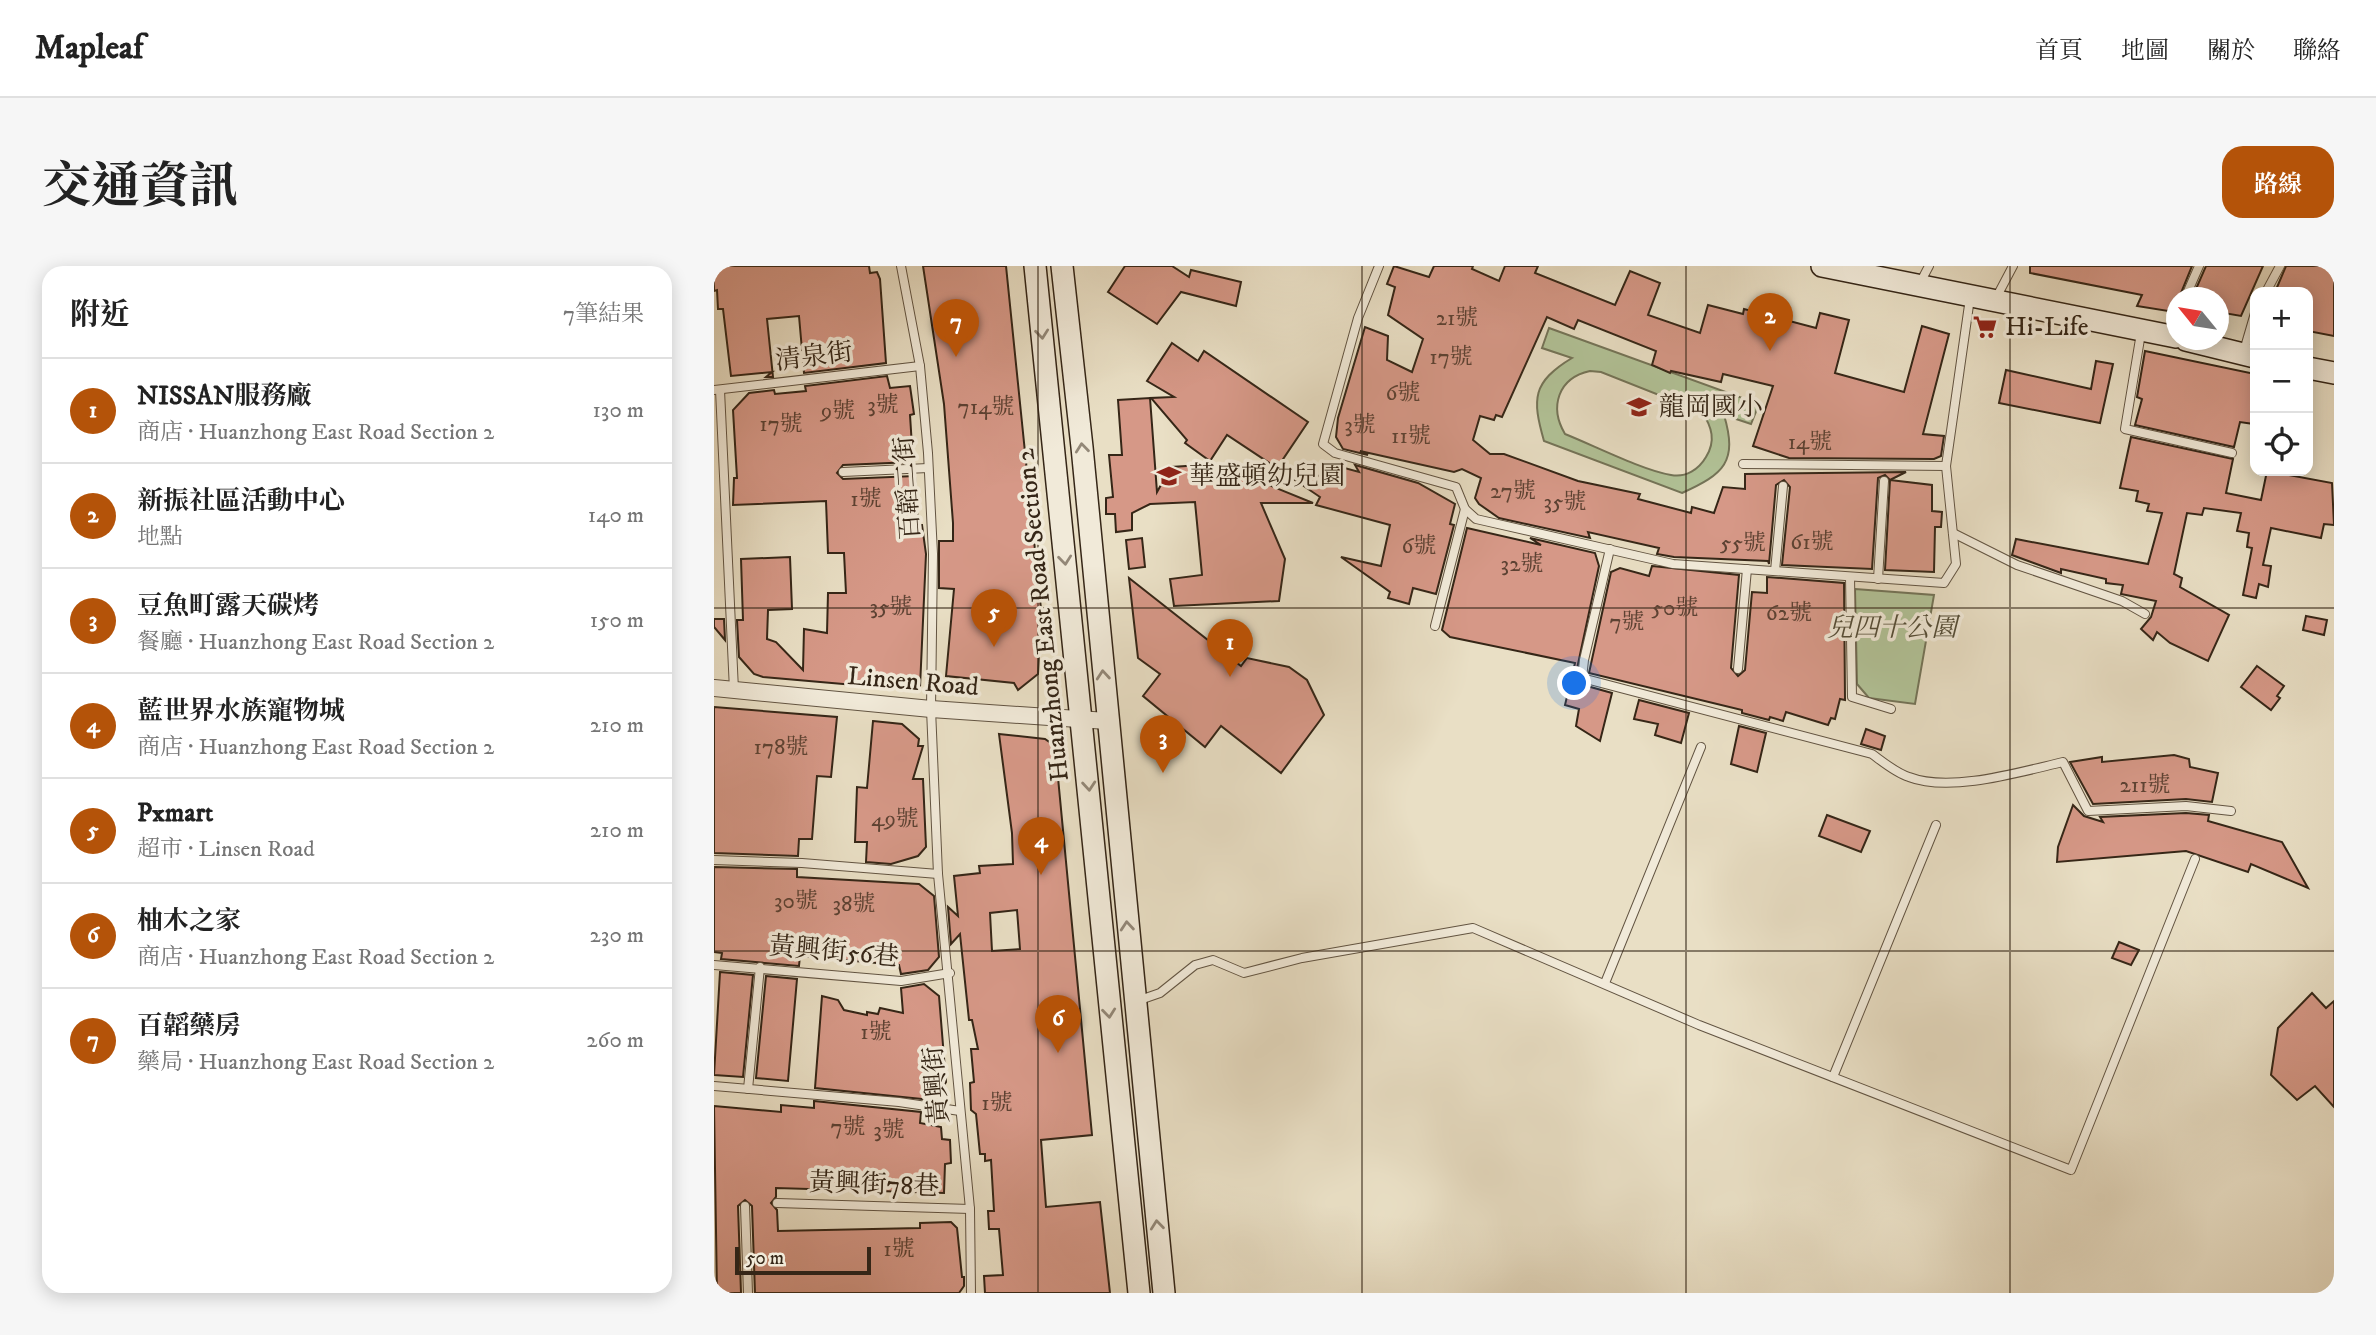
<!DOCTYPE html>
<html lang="zh-TW">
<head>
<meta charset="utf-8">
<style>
  body { margin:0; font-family:"IM FELL DW Pica","Noto Serif TC",serif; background:#f6f6f6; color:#222 }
  .controls { position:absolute; right:21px; top:21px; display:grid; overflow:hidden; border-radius:14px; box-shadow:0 4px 18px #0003 }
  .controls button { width:63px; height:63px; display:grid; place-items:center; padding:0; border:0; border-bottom:2px solid #e0e0e0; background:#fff; color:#222; font:35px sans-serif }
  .compass { position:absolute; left:1452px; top:21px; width:63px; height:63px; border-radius:50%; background:#fff; box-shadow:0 4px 18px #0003; rotate:300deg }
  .scale { position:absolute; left:21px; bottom:18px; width:136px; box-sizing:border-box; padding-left:7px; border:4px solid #352617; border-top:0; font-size:19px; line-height:24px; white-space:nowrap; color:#352617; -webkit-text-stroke:5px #f1ead9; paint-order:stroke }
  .you { position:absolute; left:861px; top:418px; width:24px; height:24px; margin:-18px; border:5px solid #fff; border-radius:50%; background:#1a73e8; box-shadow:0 0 0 10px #1a73e833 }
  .badge { display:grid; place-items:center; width:46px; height:46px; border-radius:50%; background:#b45309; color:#fff; font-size:23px; font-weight:700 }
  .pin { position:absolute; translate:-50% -58px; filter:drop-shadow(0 2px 4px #0008) }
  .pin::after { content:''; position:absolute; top:37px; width:24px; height:21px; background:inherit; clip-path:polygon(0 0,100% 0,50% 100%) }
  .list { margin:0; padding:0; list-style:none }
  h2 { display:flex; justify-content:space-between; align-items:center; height:91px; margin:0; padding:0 28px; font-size:30px }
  h2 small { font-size:23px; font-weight:400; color:#767676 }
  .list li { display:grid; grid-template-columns:46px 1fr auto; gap:21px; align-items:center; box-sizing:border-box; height:105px; padding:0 28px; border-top:2px solid #e0e0e0 }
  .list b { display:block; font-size:26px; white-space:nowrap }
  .list p { margin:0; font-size:23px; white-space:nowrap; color:#767676 }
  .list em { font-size:23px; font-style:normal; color:#767676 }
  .icon { flex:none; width:38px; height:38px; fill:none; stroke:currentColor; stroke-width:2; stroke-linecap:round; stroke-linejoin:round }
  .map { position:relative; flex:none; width:1620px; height:1027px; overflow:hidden; border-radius:21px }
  header { display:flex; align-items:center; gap:42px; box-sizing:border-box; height:98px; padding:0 35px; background:#fff; border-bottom:2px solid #e0e0e0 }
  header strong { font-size:33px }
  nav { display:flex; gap:38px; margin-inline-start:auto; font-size:24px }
  .intro { display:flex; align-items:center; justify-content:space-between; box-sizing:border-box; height:168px; padding:0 42px }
  h1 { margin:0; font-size:49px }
  .button { padding:18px 32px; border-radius:21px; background:#b45309; color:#fff; font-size:24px; font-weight:700 }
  main { display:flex; gap:42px; padding:0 42px }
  aside { flex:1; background:#fff; border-radius:21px; box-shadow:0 4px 18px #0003 }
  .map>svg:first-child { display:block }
  .green { fill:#b2c398; stroke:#747458; stroke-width:2; fill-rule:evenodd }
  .building { fill:#d69887; stroke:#352617; stroke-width:2; fill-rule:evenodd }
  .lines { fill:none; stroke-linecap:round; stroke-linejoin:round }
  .lane-casing { stroke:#625442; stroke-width:10 }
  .street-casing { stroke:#625442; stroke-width:18 }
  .secondary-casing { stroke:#352617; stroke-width:24 }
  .lane { stroke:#f1ead9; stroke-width:8 }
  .street { stroke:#f1ead9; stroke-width:16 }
  .secondary { stroke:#f1ead9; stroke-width:21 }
  .oneway { stroke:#938878 }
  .grid { fill:none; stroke:#352617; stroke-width:2; stroke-opacity:0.55 }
  .labels { text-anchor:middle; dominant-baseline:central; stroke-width:7; stroke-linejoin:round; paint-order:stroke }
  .number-label { font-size:23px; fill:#5d4233 }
  .poi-label { font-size:26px; fill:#352617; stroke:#f1ead9; text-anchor:start }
  .street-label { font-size:26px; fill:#352617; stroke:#f1ead9 }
  .park-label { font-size:26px; font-style:italic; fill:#544d37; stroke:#f1ead9 }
</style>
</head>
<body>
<header>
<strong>Mapleaf</strong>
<nav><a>首頁</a><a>地圖</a><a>關於</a><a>聯絡</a></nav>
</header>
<div class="intro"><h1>交通資訊</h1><a class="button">路線</a></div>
<main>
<aside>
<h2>附近<small>7筆結果</small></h2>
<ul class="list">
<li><span class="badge">1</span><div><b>NISSAN服務廠</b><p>商店 · Huanzhong East Road Section 2</p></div><em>130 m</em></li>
<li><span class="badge">2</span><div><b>新振社區活動中心</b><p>地點</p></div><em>140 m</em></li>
<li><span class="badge">3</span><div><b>豆魚町露天碳烤</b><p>餐廳 · Huanzhong East Road Section 2</p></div><em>150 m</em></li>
<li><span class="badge">4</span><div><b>藍世界水族寵物城</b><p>商店 · Huanzhong East Road Section 2</p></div><em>210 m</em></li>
<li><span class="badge">5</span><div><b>Pxmart</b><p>超市 · Linsen Road</p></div><em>210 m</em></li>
<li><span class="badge">6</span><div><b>柚木之家</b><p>商店 · Huanzhong East Road Section 2</p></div><em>230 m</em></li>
<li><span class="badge">7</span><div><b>百韜藥房</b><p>藥局 · Huanzhong East Road Section 2</p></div><em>260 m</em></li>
</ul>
</aside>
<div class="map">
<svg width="1620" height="1027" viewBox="0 0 1620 1027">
  <rect width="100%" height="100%" fill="#e9dfc5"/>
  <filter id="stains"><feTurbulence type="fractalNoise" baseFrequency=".00286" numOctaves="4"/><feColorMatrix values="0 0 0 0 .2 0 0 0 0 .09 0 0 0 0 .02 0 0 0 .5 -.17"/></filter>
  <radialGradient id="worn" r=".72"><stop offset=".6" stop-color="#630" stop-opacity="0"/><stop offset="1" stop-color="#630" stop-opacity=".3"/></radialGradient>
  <g class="green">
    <path d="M835 62 1045 138 1037 158 1010 149C1024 196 1010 208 968 227L830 175C818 133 818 116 858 92L828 82ZM876 105 887 106 988 146C998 161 1002 175 992 191 985 203 972 212 957 209 928 204 881 180 851 168 835 141 844 112 876 105Z"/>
    <polygon points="1141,323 1220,329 1201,438 1155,432 1143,418"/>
  </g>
  <g class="building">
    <polygon points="0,0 155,0 156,7 163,6 166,13 172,97 90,107 85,50 53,53 59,111 52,111 58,106 17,110 9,43 4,43 3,24 0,25"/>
    <polygon points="209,0 292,0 327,343 324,408 304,424 300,417 232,410 240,323 225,322 225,275 239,275 239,257 230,138"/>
    <polygon points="411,0 458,0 475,11 477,4 527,16 522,40 467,26 443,58 394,26"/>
    <polygon points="680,0 715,11 720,0 759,0 758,3 785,15 791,0 824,0 821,7 901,39 916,5 946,17 934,49 986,67 994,39 1029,48 1030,43 1102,62 1106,47 1135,54 1121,107 1190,126 1208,60 1235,68 1209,168 1230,170 1227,190 1220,193 1075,192 1039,180 1059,120 1009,108 1007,116 957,105 956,107 938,99 942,85 864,54 860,63 833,51 788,151 782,149 780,154 766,150 759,174 776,188 790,188 864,215 926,228 924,233 977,247 978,241 1000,247 1009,221 1031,223 1031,208 1192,206 1176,214 1171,209 1164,212 1158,303 1068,299 1076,221 1070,214 1062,219 1055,298 1054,295 960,291 943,288 945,282 874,266 876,272 785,252 765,238 761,232 767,212 748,203 740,206 646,185 654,189 629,183 622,171 624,152 651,61 674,70 673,94 698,106 709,73 674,49 681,21 673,18"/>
    <polygon points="1316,0 1478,0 1465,32 1461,32 1454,45 1423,40 1428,29 1316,7"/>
    <polygon points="1492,0 1549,0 1527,50 1504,46 1504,32 1478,32"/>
    <polygon points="1572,0 1620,0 1620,70 1594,65 1594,26 1561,26"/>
    <polygon points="458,77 484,95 490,85 594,156 563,202 513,169 496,195 471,177 473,174 437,132 460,131 433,115"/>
    <polygon points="1431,85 1541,108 1540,158 1526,156 1520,181 1421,159 1428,133 1423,131"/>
    <polygon points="1382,95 1399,98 1386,157 1285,137 1292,104 1377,123"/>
    <polygon points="173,110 176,122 196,120 200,148 196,149 199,196 129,199 123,207 129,213 201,210 204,259 208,259 212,288 206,421 198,424 49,411 40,408 25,391 23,354 29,354 27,293 76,291 78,343 54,344 53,373 62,376 89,404 90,363 113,367 114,327 132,327 130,287 114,287 112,235 19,239 20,212 23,212 19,144 35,127 60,124 61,128 92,125 91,120"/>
    <polygon points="436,132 443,226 457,201 503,198 599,237 547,237 571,293 565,335 460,340 456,313 488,309 481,236 436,238 418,247 418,264 402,266 401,248 392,248 392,232 399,231 395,189 408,189 404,134"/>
    <polygon points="1417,171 1519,193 1512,227 1547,234 1553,205 1618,217 1620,259 1610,258 1607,272 1557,262 1549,299 1557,300 1554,321 1545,318 1542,332 1529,329 1538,282 1533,281 1535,267 1523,265 1527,247 1490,242 1488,249 1473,247 1460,308 1468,312 1466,321 1515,349 1494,395 1456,377 1443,366 1439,374 1427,363 1437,351 1442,335 1407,328 1409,319 1392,317 1392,313 1347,303 1347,307 1298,289 1302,273 1434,298 1448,247 1433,245 1435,238 1422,235 1424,225 1406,222"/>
    <polygon points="612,197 645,206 641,199 704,217 741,238 736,258 740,259 722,328 699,322 695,338 674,332 676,326 627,291 667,300 676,259 602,239 606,231 572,208 609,210"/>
    <polygon points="1176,214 1218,219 1218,245 1228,246 1227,261 1221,261 1220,306 1171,304"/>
    <polygon points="753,262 827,279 816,272 881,287 885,300 861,412 866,418 898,427 886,475 862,460 865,443 851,439 861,397 736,371 728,364"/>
    <polygon points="428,272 431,301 415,303 412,274"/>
    <polygon points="938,300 1025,309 1017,402 1024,410 1031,404 1038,326 1053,327 1053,311 1130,317 1131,434 1126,433 1121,453 1117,452 1114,459 1072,446 1069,455 1056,451 1055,454 1028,447 1028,444 875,407 897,306 906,302 935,310"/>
    <polygon points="415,312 527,400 533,392 575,401 593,414 610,449 567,507 507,460 491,481 429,430 446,408 424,392"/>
    <polygon points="1592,350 1613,354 1610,369 1589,364"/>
    <polygon points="0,353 10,353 11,374 0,361"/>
    <polygon points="1543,400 1570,420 1563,430 1566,432 1557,444 1527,421"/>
    <polygon points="925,434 975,447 967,477 941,469 944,458 920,453"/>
    <polygon points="0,441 123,451 117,511 103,510 98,573 85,573 84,590 0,587"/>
    <polygon points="159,455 188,458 205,473 204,480 209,480 199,513 209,513 212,581 204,590 177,598 152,596 153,576 141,576 143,521 153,522"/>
    <polygon points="1025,460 1052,467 1043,506 1017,498"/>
    <polygon points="1152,463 1171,470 1167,484 1147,478"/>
    <path d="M285 468 331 473 341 480 378 869 327 874 332 941 386 936 396 1027H271L270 1010 289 1009 285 963H275L274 945H280L277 894 271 895V888H266L262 848 257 844 256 817 260 816 257 783H264L258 754H255L246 668 237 678 234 641 244 650 240 610 266 607 265 600 299 598 298 567ZM303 644 306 683 278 685 276 647Z"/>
    <polygon points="1460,489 1475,493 1476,501 1504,507 1498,536 1472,533 1379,538 1356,496 1388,491 1388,496"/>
    <polygon points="1359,539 1370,550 1389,556 1386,551 1472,547 1495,549 1494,555 1568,576 1594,622 1537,598 1534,606 1472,585 1343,596 1344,581"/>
    <polygon points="1113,549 1156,565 1147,586 1105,570"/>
    <polygon points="0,601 83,603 83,611 205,618 220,630 225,691 214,704 187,708 185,699 86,690 85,700 7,693 8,687 0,686"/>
    <polygon points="1405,676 1425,684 1417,699 1398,692"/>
    <polygon points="6,706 39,709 29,811 0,809"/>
    <polygon points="52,710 83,713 74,815 42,812"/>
    <polygon points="210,718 225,730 232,816 226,826 208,833 101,822 108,730 124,734 130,744 153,749 153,746 164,748 166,742 189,747 187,722"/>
    <polygon points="1598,727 1612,742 1620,735 1620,841 1601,820 1583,834 1557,809 1564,762"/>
    <polygon points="100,835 207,846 206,857 227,861 228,873 236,874 237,897 231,898 230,927 62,922 62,931 57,937 63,944 64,965 206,962 206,957 237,956 243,962 248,1011 250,1011 250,1020 245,1027 41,1027 38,940 31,934 24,940 27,1027 3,1027 0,840 67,846 67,839 100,842"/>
  </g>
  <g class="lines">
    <g class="lane-casing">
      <g id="lane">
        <polyline points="187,0 206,100 214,187 219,288 217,443 224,608 256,943 257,1027"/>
        <polyline points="665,0 644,52 609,178 621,187 742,221 751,243 762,253 959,298 1230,317 1242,298 1232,200 1256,32"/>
        <polyline points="1205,19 1215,0"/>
        <polyline points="1552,26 1566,0"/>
        <polyline points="1471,32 1485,0"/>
        <polyline points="1281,34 1299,0"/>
        <polyline points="1427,67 1411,163 1518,187"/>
        <polyline points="1454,69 1462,50"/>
        <polyline points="1529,88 1541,47"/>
        <polyline points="0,124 206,100"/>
        <polyline points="6,124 20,424"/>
        <polyline points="1029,198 1232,200"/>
        <polyline points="129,206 214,202"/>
        <polyline points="1239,267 1303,299 1408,335 1431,348"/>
        <path d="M896 283 870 394 868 412 1158 488C1169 496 1182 507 1195 511 1236 527 1306 506 1349 496L1374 545 1472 540 1517 545"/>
        <polyline points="1061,305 1069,220"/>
        <polyline points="1136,311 1138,431 1177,443"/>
        <polyline points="1164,313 1170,215"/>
        <polyline points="721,360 751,243"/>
        <polyline points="1024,403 1033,303"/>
        <polyline points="0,594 88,597 224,608"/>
        <polyline points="0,699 187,715 236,707"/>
        <polyline points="891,717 987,481"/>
        <polyline points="423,735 446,727 481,699 499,694 530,707 588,692 759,662 985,759 1357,904 1481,593"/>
        <polyline points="1119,811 1222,559"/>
        <polyline points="0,820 185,836 246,845"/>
        <polyline points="34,823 46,701"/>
        <polyline points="63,937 256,943"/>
        <polyline points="31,940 34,1027"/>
      </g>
    </g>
    <g class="street-casing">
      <polyline id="street" points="0,422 217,443 393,455"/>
    </g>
    <g class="secondary-casing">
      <g id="secondary">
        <polyline points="321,0 425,1027"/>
        <polyline points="348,0 368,181 450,1027"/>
        <polyline points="1108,0 1462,71"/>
        <polyline points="1472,74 1541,91"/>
        <polyline points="1594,102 1620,107"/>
      </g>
    </g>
    <use href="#lane" class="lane"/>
    <use href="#street" class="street"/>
    <use href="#secondary" class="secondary"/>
  </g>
  <defs><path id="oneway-chevron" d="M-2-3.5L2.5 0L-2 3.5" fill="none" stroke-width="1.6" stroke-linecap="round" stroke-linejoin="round" transform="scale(1.75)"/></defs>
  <g class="oneway">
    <use href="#oneway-chevron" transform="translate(328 68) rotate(84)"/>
    <use href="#oneway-chevron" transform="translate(368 182) rotate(-96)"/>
    <use href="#oneway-chevron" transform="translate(351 294) rotate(84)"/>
    <use href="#oneway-chevron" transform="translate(389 409) rotate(-95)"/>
    <use href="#oneway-chevron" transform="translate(375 520) rotate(85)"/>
    <use href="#oneway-chevron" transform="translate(413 660) rotate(-95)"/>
    <use href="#oneway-chevron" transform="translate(395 747) rotate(84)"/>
    <use href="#oneway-chevron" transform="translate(443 959) rotate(-96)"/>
  </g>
  <path class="grid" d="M324 0V1027M648 0V1027M972 0V1027M1296 0V1027M0 342H1620M0 685H1620"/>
  <defs>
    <g id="supermarket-bare" transform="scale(1.89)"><path d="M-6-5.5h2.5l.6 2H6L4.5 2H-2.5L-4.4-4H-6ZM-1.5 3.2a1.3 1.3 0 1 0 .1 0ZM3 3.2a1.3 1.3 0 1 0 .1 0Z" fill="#8f2418" stroke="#f1ead9" stroke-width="2.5" paint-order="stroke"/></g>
    <g id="school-bare" transform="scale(1.89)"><path d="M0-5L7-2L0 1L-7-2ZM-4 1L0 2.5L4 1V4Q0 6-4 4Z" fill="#8f2418" stroke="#f1ead9" stroke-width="2.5" paint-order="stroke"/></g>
  </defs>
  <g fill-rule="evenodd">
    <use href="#supermarket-bare" x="1271" y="61"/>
    <use href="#school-bare" x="925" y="141"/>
    <use href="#school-bare" x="455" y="210"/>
  </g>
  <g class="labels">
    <g class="number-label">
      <text x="743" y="52">21號</text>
      <text x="737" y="91">17號</text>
      <text x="689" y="127">6號</text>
      <text x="169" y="139">3號</text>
      <text x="272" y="141">714號</text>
      <text x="124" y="145">9號</text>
      <text x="67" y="158">17號</text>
      <text x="646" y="159">3號</text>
      <text x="697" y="170">11號</text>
      <text x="1096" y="176">14號</text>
      <text x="799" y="225">27號</text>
      <text x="152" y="233">1號</text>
      <text x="851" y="236">35號</text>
      <text x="1098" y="276">61號</text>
      <text x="1029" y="277">55號</text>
      <text x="705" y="280">6號</text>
      <text x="808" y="298">32號</text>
      <text x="177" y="341">35號</text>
      <text x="961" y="342">50號</text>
      <text x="1075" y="347">62號</text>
      <text x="913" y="356">7號</text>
      <text x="67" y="481">178號</text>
      <text x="1431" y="519">211號</text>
      <text x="181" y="553">49號</text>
      <text x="82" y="635">30號</text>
      <text x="140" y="638">38號</text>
      <text x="162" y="766">1號</text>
      <text x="283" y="837">1號</text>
      <text x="134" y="861">7號</text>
      <text x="175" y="864">3號</text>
      <text x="185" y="983">1號</text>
    </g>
    <g class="poi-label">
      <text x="1291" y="61">Hi-Life</text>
      <text x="945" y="141">龍岡國小</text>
      <text x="475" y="210">華盛頓幼兒園</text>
    </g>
    <g class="street-label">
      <text transform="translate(100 91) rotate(-7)">清泉街</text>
      <text transform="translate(194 222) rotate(-94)">百韜二街</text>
      <text transform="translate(329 349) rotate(-96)">Huanzhong East Road Section 2</text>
      <text transform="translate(199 416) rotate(5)">Linsen Road</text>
      <text transform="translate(120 686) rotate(5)">黃興街56巷</text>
      <text transform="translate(223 819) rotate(-95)">黃興街</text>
      <text transform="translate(160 919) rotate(2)">黃興街78巷</text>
    </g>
    <g class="park-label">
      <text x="1178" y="362">兒四十公園</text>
    </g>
  </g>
  <rect width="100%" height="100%" filter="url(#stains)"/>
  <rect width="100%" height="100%" fill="url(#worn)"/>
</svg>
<div class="controls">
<button>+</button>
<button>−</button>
<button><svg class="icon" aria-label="locate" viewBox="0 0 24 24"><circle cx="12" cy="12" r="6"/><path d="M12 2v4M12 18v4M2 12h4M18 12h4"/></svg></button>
</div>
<svg class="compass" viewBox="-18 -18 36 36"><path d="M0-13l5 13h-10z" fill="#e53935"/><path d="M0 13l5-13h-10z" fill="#767676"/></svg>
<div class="scale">50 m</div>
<div class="you"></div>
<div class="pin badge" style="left:516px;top:411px">1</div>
<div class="pin badge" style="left:1056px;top:85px">2</div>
<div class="pin badge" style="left:449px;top:507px">3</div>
<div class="pin badge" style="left:327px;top:609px">4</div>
<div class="pin badge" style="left:280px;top:381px">5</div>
<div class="pin badge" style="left:344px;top:787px">6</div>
<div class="pin badge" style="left:242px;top:91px">7</div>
</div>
</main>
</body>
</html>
